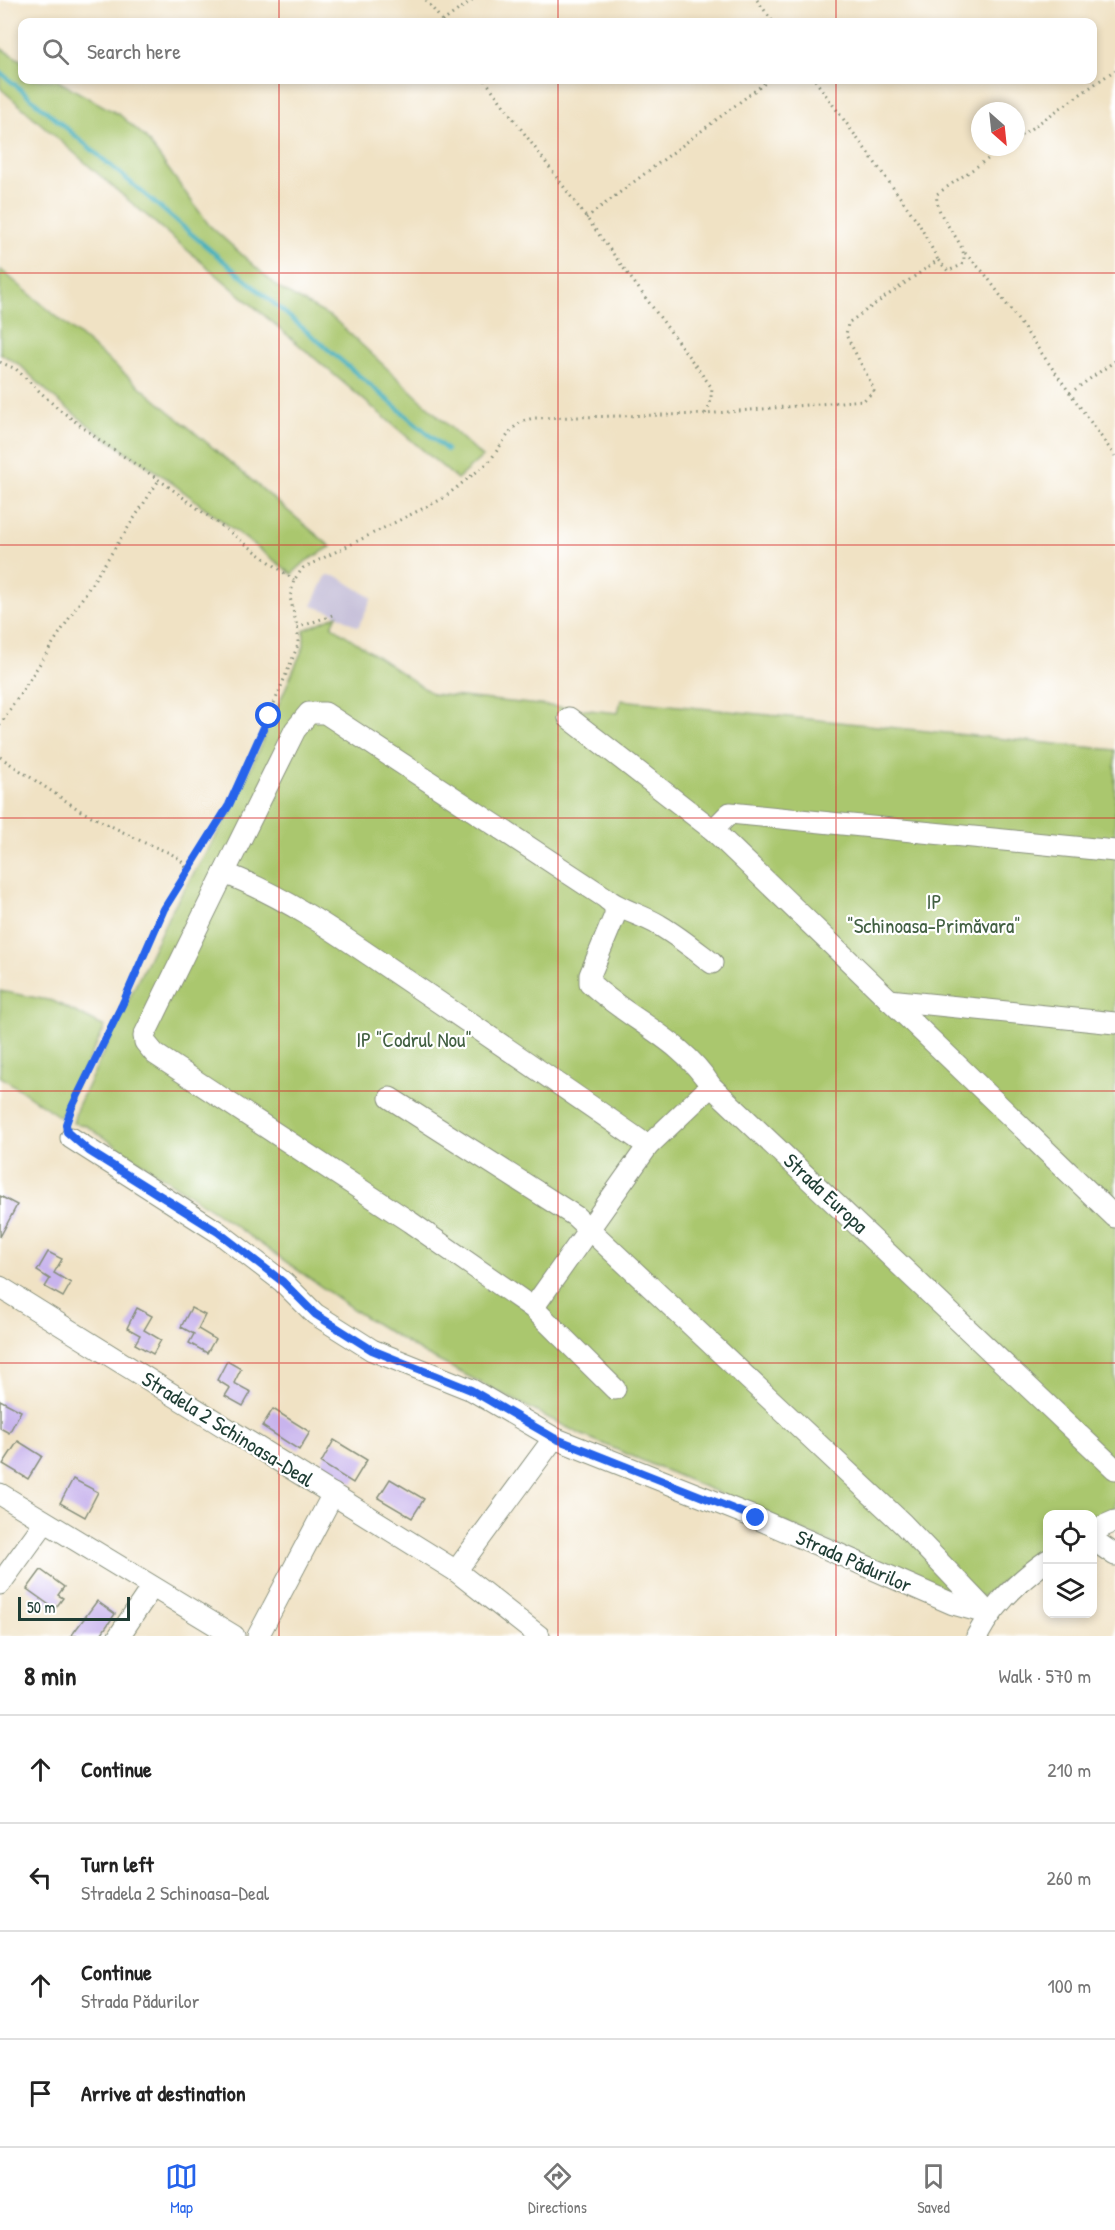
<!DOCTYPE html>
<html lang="en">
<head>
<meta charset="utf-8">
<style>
  body { margin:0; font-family:"Patrick Hand",sans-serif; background:#f6f6f6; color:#222 }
  .controls { position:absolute; right:18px; bottom:18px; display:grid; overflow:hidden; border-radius:12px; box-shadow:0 3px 9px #0003 }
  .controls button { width:54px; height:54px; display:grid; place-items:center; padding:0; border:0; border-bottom:2px solid #e0e0e0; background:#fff; color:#222; font:30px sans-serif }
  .compass { position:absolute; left:971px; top:102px; width:54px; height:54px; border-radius:50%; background:#fff; box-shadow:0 3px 9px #0003; rotate:153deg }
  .scale { position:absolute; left:18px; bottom:15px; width:112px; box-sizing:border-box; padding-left:6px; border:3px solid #1f3d34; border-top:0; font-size:16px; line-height:21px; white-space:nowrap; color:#1f3d34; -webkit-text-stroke:4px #fff; paint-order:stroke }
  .stop { position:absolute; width:18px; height:18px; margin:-14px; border:4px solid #2563eb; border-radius:50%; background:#fff }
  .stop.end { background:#2563eb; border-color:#fff; box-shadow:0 2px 6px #0008 }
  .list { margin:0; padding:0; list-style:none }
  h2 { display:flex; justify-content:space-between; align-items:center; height:78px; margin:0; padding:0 24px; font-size:26px }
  h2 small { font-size:20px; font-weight:400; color:#767676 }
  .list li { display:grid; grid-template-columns:39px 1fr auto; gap:18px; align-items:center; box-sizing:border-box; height:108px; padding:0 24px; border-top:2px solid #e0e0e0 }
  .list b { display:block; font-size:22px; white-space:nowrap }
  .list p { margin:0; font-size:20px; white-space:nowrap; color:#767676 }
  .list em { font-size:20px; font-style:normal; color:#767676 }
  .icon { flex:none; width:33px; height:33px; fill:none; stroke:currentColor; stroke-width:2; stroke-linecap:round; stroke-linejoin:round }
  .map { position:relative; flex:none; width:1115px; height:1636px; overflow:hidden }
  .search { position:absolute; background:#fff; box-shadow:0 3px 9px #0003; left:18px; right:18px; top:18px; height:66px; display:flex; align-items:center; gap:15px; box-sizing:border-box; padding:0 21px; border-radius:12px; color:#767676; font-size:22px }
  .sheet { height:510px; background:#fff }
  nav { display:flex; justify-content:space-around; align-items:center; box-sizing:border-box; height:84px; border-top:2px solid #e0e0e0; background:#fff; font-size:16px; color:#767676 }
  nav a { display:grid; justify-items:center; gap:3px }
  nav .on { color:#2563eb }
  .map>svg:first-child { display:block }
  .industrial { fill:#c6c0d9 }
  .green { fill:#aac76e; stroke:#648251; stroke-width:1.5 }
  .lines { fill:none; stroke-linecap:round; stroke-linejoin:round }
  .stream { stroke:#3aabb7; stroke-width:4.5 }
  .building { fill:#c8b4ed }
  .minor-casing { stroke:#88907c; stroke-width:23 }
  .path { stroke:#88907c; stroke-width:3; stroke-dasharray:1.5 4.5; stroke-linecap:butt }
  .minor { stroke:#fff; stroke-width:21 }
  .route { stroke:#2563eb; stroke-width:8 }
  .grid { fill:none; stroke:#d62828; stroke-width:1.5; stroke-opacity:0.55 }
  .labels { text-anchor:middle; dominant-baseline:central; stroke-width:4.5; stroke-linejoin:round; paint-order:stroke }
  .park-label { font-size:21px; fill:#426042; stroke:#fff }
  .street-label { font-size:21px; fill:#1f3d34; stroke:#fff }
</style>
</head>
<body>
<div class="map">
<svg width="1115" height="1636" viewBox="0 0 1115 1636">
  <rect width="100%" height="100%" fill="#fff"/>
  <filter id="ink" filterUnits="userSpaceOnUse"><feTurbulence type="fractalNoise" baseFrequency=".0167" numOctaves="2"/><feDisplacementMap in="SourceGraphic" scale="12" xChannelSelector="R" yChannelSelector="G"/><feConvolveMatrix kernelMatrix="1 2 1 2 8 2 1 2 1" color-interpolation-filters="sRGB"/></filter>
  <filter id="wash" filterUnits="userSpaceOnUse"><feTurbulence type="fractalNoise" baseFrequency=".008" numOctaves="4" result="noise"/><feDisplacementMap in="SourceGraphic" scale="24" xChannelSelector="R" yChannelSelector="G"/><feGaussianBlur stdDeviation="1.35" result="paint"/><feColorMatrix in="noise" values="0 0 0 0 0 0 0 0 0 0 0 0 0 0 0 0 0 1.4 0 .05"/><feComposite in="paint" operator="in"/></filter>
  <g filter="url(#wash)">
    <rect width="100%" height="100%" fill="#f0e2c4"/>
    <polygon class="industrial" points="326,576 337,576 372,598 358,627 332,612 312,606"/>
    <g class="green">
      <polygon points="0,48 22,61 22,80 56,80 120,115 145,137 209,225 280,289 333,318 482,457 457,479 120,193 0,88"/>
      <polygon points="0,269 331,547 306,561 292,574 163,476 101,435 53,397 20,365 0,353"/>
      <polygon points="337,615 332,626 433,694 618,713 621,700 1115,750 1115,1512 1093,1522 1092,1514 1048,1514 1047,1548 982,1597 956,1587 952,1597 707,1488 580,1434 425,1354 360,1314 221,1216 85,1125 73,1123 77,1108 171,911 233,808 304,646 304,630"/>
      <polygon points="0,991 53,1001 105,1027 60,1117 0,1076"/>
    </g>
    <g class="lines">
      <polyline class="stream" points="0,72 447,450"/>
    </g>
    <g id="blocks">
      <g class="building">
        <polygon points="0,1196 17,1205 0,1237"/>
        <polygon points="48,1252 62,1259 54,1273 71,1283 63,1297 45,1287 50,1279 37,1271"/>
        <polygon points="137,1308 152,1316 144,1330 161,1340 153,1354 135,1344 140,1335 127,1328"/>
        <polygon points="191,1308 205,1315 198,1329 215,1339 207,1353 189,1343 194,1334 181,1327"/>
        <polygon points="227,1361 241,1369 234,1383 251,1392 243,1406 225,1396 230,1388 217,1380"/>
        <polygon points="0,1400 21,1411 9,1433 0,1428"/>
        <polygon points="273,1409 310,1432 299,1450 262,1426"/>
        <polygon points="334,1440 367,1460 353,1483 321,1463"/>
        <polygon points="18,1441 42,1456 28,1479 3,1464"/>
        <polygon points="73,1479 98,1492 85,1517 60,1503"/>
        <polygon points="390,1479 424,1499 412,1518 378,1498"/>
        <polygon points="41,1570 64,1587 58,1595 63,1598 55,1609 27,1589"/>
        <polygon points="97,1601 115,1614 100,1636 71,1636"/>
      </g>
    </g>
  </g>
  <g filter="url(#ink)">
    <use href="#blocks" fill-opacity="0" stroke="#88907c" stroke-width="1.5"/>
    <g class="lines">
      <g class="minor-casing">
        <g id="minor">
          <polyline points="569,718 713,830 1115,1217"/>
          <polyline points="713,830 730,813 1115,851"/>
          <path d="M224 873 295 730 309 713H325L606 898C617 909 643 915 659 925 678 936 695 950 712 963"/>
          <path d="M615 907V915L590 975V983C629 1020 682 1039 711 1086L1115 1469"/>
          <polyline points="889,1000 1115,1023"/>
          <polyline points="390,1098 575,1216 903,1524 989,1614"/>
          <polyline points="71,1138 218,1232 283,1282 315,1314 372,1350 472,1390 554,1438 756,1518 953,1604 989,1614"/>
          <polyline points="0,1287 456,1571 539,1636"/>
          <polyline points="533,1308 648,1146 711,1086"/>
          <path d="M615 1389 533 1308 410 1222 155 1054 145 1042 144 1036 224 873C293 899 354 945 415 986 493 1039 571 1092 648 1146"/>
          <polyline points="0,1494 234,1636"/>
          <polyline points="1092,1531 1115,1521"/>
          <polyline points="1092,1539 1115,1555"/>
          <polyline points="456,1571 554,1438"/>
          <polyline points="0,1584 45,1522"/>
          <polyline points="119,1636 152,1587"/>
          <polyline points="258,1636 333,1494"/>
          <path d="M977 1636C994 1604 1018 1581 1048 1560"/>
        </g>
      </g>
      <g class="path">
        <polyline points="426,0 443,22"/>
        <polyline points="757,0 773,22"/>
        <polyline points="442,22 472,0"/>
        <polyline points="485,80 712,388 710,405 705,414"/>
        <polyline points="815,80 918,222 938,260"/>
        <polyline points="1016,139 1115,70"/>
        <polyline points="586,218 769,80"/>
        <polyline points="965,253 985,274 1115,456"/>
        <polyline points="0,362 16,369 55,406 98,439 165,484 294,580"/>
        <polyline points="1070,393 1115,361"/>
        <polyline points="297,628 335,614"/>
        <polyline points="0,725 159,480"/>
        <polyline points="0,757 81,811 145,843 170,853 181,860 188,871"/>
        <path d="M67 1122 164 909 229 805 269 716 298 645V631L290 597 294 580 303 568 442 499 489 462 512 429 522 421 534 418 705 414 864 400 874 391 871 383 846 335 848 323 938 260 948 271 962 265C973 245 933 220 937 194L1005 147"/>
      </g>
      <use href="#minor" class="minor"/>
    </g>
  </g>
  <g class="lines" filter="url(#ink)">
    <polyline class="route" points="269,716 229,805 164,909 123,1003 72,1107 66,1124 67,1132 89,1151 218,1232 283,1282 315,1314 372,1350 471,1390 554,1438 756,1518"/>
  </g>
  <path class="grid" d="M279 0V22M558 0V22M836 0V22M279 80V1636M558 80V1636M836 80V1636M0 273H1115M0 545H1115M0 818H1115M0 1091H1115M0 1363H1115"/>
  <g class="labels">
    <g class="park-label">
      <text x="934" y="901">IP<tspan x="934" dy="24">"Schinoasa-Primăvara"</tspan></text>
      <text x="414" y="1039">IP "Codrul Nou"</text>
    </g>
    <g class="street-label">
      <text transform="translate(826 1193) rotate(43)">Strada Europa</text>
      <text transform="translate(228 1429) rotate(32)">Stradela 2 Schinoasa-Deal</text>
      <text transform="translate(854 1561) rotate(24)">Strada Pădurilor</text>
    </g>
  </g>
</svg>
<div class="controls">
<button><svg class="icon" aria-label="locate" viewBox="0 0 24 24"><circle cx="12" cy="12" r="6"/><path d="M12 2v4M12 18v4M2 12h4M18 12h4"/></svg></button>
<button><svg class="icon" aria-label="layers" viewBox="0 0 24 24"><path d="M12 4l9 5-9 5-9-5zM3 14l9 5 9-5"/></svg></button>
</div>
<svg class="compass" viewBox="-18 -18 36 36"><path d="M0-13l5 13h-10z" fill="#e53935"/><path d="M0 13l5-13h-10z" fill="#767676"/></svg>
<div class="scale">50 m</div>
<div class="stop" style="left:269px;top:716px"></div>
<div class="stop end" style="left:756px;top:1518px"></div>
<div class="search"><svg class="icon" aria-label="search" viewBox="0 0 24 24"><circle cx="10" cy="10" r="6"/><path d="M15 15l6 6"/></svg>Search here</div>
</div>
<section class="sheet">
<h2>8 min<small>Walk · 570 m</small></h2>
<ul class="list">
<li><svg class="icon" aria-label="ahead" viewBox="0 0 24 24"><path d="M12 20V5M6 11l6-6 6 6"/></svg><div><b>Continue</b></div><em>210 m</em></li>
<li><svg class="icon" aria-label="left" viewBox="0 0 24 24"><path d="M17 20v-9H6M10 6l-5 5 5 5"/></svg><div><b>Turn left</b><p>Stradela 2 Schinoasa-Deal</p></div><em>260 m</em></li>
<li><svg class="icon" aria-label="ahead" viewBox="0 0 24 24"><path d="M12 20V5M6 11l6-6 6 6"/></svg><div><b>Continue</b><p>Strada Pădurilor</p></div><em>100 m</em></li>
<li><svg class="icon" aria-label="arrive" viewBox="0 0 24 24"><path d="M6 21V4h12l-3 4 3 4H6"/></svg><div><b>Arrive at destination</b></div></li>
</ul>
</section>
<nav>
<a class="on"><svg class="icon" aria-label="map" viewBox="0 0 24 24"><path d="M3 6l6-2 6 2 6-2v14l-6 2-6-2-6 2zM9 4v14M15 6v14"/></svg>Map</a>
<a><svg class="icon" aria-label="directions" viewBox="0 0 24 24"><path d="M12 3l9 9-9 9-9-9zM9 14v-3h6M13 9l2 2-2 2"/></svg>Directions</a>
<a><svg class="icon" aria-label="saved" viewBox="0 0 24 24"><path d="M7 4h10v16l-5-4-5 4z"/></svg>Saved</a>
</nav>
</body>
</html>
